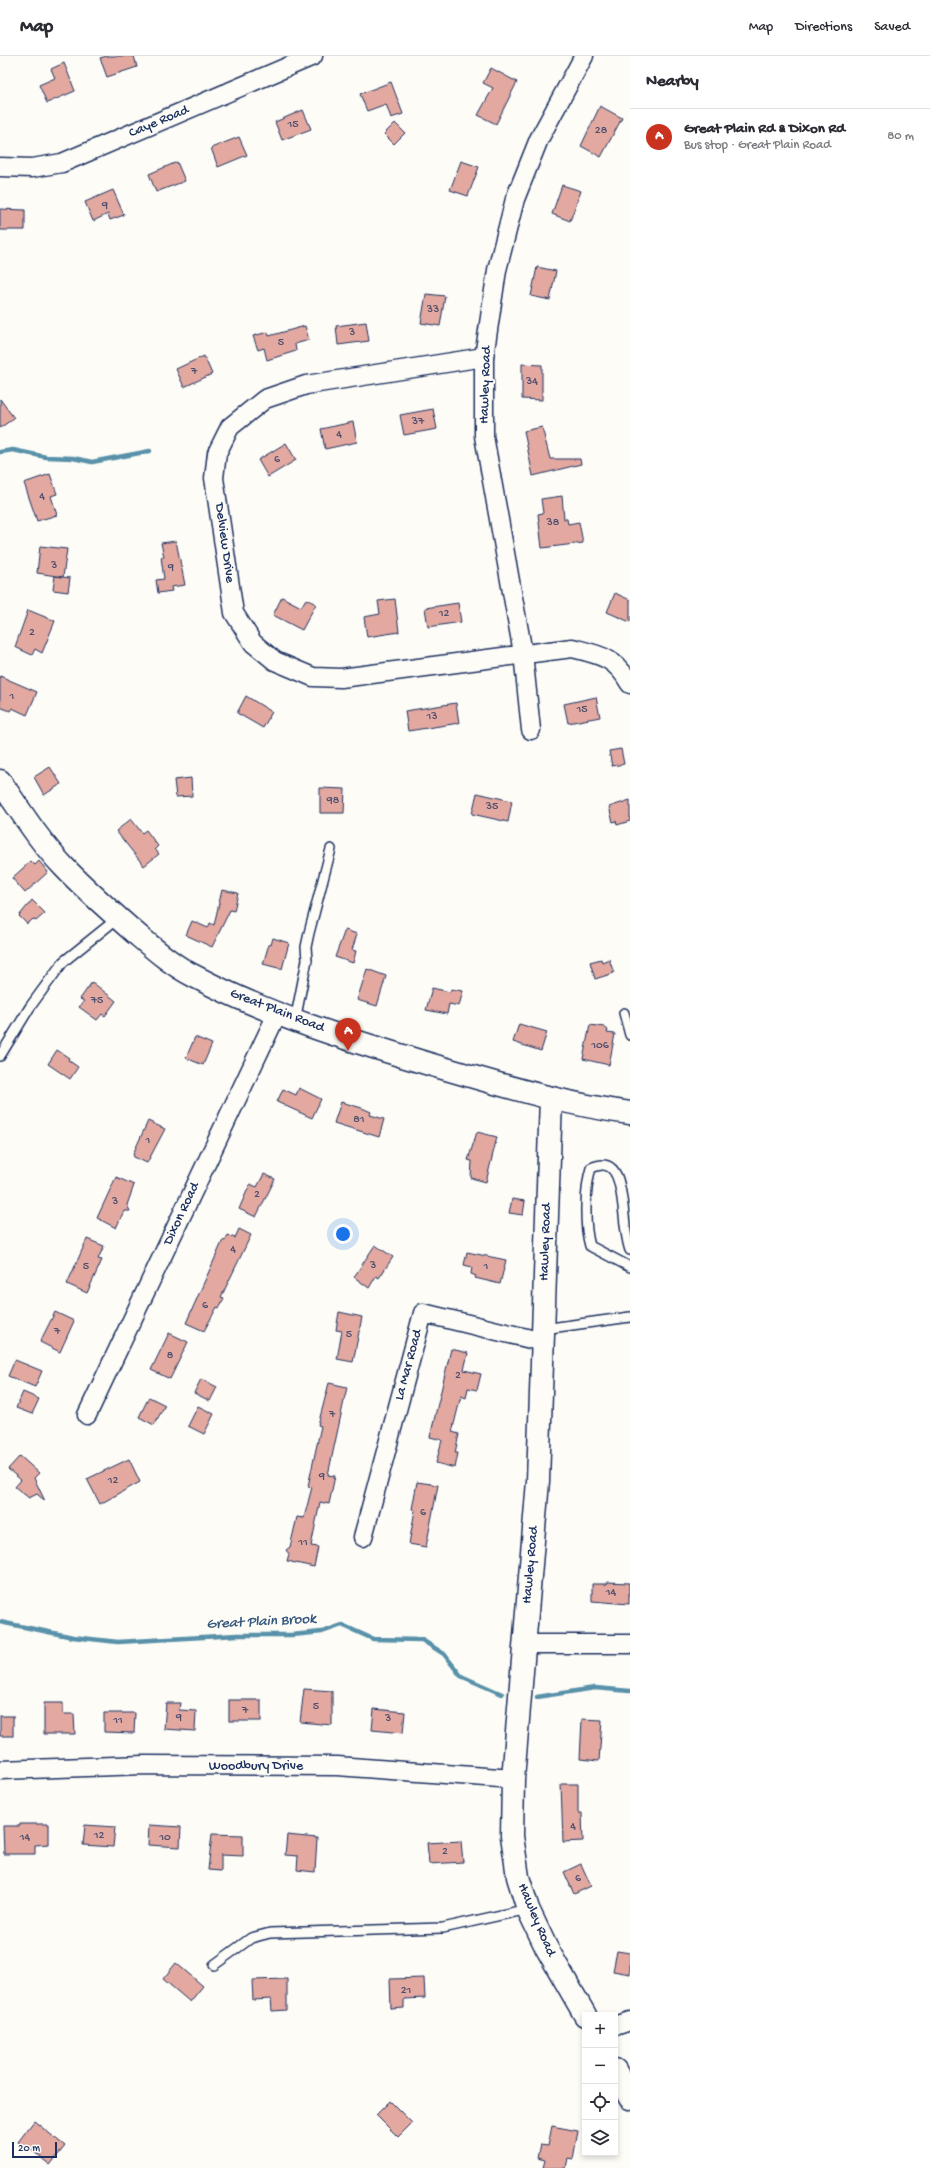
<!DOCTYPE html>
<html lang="en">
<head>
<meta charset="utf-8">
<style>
  body { margin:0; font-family:"Gochi Hand",sans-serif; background:#f2f2f3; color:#2b2b33 }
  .controls { position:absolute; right:12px; bottom:12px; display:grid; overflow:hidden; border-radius:0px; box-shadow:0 2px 6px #0003 }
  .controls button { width:36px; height:36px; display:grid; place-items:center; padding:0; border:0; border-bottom:1px solid #e1e1e2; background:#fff; color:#2b2b33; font:20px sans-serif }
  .scale { position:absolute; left:12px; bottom:10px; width:45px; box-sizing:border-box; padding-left:4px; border:2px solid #1b2f5e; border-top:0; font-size:11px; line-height:14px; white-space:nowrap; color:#1b2f5e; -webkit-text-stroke:3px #fdfcf7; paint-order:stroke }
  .you { position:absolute; left:343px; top:1178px; width:14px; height:14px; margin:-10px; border:3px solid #fff; border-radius:50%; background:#1a73e8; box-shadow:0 0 0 6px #1a73e833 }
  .badge { display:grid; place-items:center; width:26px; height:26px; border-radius:50%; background:#c8321e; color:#fff; font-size:13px; font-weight:700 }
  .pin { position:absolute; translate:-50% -33px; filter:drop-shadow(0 1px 2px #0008) }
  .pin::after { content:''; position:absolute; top:21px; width:14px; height:12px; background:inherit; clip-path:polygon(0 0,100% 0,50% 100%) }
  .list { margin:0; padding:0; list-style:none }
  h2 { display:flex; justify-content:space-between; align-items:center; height:52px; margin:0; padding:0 16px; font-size:17px }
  h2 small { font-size:13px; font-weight:400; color:#7c7c81 }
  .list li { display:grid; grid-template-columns:26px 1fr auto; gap:12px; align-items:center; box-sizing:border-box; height:56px; padding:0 16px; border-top:1px solid #e1e1e2 }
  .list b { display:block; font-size:15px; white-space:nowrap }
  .list p { margin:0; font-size:13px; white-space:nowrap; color:#7c7c81 }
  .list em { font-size:13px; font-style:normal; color:#7c7c81 }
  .icon { flex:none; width:22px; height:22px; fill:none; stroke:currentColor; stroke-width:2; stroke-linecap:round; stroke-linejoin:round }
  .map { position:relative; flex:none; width:630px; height:2112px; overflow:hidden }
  header { display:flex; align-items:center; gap:24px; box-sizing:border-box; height:56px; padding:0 20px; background:#fff; border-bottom:1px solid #e1e1e2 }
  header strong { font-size:19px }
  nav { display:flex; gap:22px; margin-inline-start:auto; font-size:14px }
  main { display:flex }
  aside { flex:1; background:#fff }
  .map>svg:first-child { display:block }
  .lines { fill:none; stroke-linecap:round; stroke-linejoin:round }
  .stream { stroke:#5991a9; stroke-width:4.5 }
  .building { fill:#e3a9a0; stroke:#1b2f5e }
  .lane-casing { stroke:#1b2f5e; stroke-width:12 }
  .street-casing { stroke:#1b2f5e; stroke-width:21 }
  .secondary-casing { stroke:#1b2f5e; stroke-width:25 }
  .lane { stroke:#fdfcf7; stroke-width:9 }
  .street { stroke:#fdfcf7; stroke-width:18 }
  .secondary { stroke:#fdfcf7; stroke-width:22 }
  .labels { text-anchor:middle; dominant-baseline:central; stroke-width:4; stroke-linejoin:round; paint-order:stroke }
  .number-label { font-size:12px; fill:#4d4e6e }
  .street-label { font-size:14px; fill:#1b2f5e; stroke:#fdfcf7 }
  .water-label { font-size:15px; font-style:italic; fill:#35587d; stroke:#fdfcf7 }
</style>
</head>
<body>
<header>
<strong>Map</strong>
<nav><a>Map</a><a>Directions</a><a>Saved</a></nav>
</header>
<main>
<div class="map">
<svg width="630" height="2112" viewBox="0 0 630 2112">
  <rect width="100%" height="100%" fill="#fdfcf7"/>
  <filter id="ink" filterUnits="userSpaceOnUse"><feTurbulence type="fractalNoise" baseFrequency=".025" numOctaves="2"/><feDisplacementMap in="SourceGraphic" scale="8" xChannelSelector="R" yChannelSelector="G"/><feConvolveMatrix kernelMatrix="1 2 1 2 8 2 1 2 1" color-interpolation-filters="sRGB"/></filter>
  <g filter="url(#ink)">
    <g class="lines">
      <g class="stream">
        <polyline points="0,396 13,394 46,401 73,402 92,406 150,395"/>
        <polyline points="0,1566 73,1581 118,1586 237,1579 292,1579 322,1576 342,1569 373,1583 422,1584 444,1598 461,1620 502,1638"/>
        <polyline points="537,1641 595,1632 630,1635"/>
      </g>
    </g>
    <g class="building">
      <polygon points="107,0 134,0 137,11 107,21 100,2"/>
      <polygon points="64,7 75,35 47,47 39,29 55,22 51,13"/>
      <polygon points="491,12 517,26 496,68 478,59 493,32 483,27"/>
      <polygon points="391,26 403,58 391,62 386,48 367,55 360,38"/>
      <polygon points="600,50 622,62 601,101 581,90"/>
      <polygon points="303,54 311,73 282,84 275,66"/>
      <polygon points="395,67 405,77 394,88 384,78"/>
      <polygon points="239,81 247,99 218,111 211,92"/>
      <polygon points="461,105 479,111 468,140 450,134"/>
      <polygon points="177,106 185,125 156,136 149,118"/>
      <polygon points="562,129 581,135 570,165 552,158"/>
      <polygon points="113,134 124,159 110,164 108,158 93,165 85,146"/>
      <polygon points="0,153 25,154 25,174 0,174"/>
      <polygon points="537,211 556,215 550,244 531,240"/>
      <polygon points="426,238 445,240 440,270 421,267"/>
      <polygon points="366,266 369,285 338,289 336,270"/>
      <polygon points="305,270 309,284 295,288 296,295 267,304 264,292 258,294 253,280 268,276 269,280"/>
      <polygon points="204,300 212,318 184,331 176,313"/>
      <polygon points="522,308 542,309 542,344 522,343"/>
      <polygon points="0,343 14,362 0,372"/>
      <polygon points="433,353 437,373 404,379 400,359"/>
      <polygon points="353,366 357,386 325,393 321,373"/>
      <polygon points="542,371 550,403 580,403 581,408 533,420 524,375"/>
      <polygon points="286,387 296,404 268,421 258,404"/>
      <polygon points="50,418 57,438 51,440 57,459 37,465 24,427"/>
      <polygon points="562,440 564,463 567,463 568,468 579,466 583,487 542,492 538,458 543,457 541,443"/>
      <polygon points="176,485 185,529 171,531 172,535 158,537 156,524 164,523 161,501 164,501 161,487"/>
      <polygon points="40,490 67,493 63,521 37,517"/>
      <polygon points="55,520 70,522 68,536 53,534"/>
      <polygon points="615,537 630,544 630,566 607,556"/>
      <polygon points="282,541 301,551 306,543 316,548 302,574 273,559"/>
      <polygon points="395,543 399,576 367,581 364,561 380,558 378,545"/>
      <polygon points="458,547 461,566 428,571 425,552"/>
      <polygon points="28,554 55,565 42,597 35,593 32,599 15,591"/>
      <polygon points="0,620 37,636 27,659 12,652 10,655 0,651"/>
      <polygon points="246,640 272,656 263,672 237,657"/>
      <polygon points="596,641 600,661 568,667 564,648"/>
      <polygon points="456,647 459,667 408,675 405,655"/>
      <polygon points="621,693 624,708 612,710 609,695"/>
      <polygon points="50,711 61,728 44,739 34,721"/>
      <polygon points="191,722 192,740 176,741 174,724"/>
      <polygon points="320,732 345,733 344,757 320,757"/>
      <polygon points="477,737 512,745 508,766 472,758"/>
      <polygon points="630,744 630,765 617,769 616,765 613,766 609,751"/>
      <polygon points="131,763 142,777 146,774 158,790 155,793 159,798 144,810 116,775"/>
      <polygon points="31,805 35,809 39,805 48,816 25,837 12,822"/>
      <polygon points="222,834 238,837 234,855 230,854 212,891 186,879 192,865 208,872 210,867 214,869"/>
      <polygon points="32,844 45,857 36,865 33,863 27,868 19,860"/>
      <polygon points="345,874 357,878 352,894 356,895 353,907 335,901"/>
      <polygon points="273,882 289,887 282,913 263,908 269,888 271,889"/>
      <polygon points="601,903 602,906 609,903 614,917 595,923 590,906"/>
      <polygon points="367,913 386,920 377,950 357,944"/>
      <polygon points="92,926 116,945 105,960 102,958 97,964 79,951 84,945 80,943"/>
      <polygon points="432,932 450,936 451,933 463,935 459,950 449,948 447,958 426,954"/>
      <polygon points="519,968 547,976 541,995 513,986"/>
      <polygon points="590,969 604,971 608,974 607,977 615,978 609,1009 583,1003"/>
      <polygon points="195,981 212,988 203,1009 186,1002"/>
      <polygon points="57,994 69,1002 68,1004 78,1011 70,1023 48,1008"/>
      <polygon points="299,1032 321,1043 312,1062 277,1046 283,1033 296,1039"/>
      <polygon points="341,1046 362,1052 371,1056 370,1059 384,1063 379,1081 334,1067"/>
      <polygon points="148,1065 165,1073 147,1107 134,1101 133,1098"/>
      <polygon points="477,1076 497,1081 486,1126 471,1122 472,1105 468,1104"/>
      <polygon points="264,1118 275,1123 256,1161 239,1153 250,1128 257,1131"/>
      <polygon points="116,1121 134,1129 127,1149 130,1155 124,1155 116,1172 97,1162"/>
      <polygon points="512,1143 525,1145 523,1159 509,1157"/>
      <polygon points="239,1173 251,1179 224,1235 221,1241 224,1242 219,1252 217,1251 204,1275 186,1267 223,1184 225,1185 228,1179 235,1182"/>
      <polygon points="87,1183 104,1190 98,1203 102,1204 87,1237 67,1228"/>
      <polygon points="375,1189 393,1201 379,1222 376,1220 369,1232 354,1221"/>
      <polygon points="467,1196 506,1204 500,1228 475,1222 476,1220 471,1218 472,1211 464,1209"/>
      <polygon points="55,1256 74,1265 60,1296 40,1286"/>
      <polygon points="339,1256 362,1261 353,1306 337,1303 342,1275 336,1274"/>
      <polygon points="169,1277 188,1286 170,1323 151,1314"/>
      <polygon points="451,1293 468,1297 464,1314 481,1318 477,1334 468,1332 466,1342 461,1340 452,1376 459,1378 455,1397 458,1397 455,1412 436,1407 442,1384 430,1381"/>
      <polygon points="15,1304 42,1315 35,1331 8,1320"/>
      <polygon points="201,1323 217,1331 210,1345 194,1337"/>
      <polygon points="329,1327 347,1331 328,1419 335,1420 329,1448 320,1446 311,1490 318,1491 314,1511 287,1505 289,1498 286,1494 290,1491 297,1461 304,1462 312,1431 308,1430 321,1370 318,1369"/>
      <polygon points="23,1336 39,1343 32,1358 16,1352"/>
      <polygon points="149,1341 165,1349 154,1369 139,1361"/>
      <polygon points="198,1350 214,1358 204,1378 188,1370"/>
      <polygon points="20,1400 39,1417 34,1422 45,1445 37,1438 29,1442 15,1431 21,1424 8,1413"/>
      <polygon points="129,1403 140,1426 100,1448 87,1423"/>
      <polygon points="417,1426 438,1429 426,1491 409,1488 415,1454 412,1453"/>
      <polygon points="607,1526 629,1527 629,1548 592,1545 592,1528 607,1528"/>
      <polygon points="304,1633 332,1635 332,1669 300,1666"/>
      <rect x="229" y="1644" width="32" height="21"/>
      <polygon points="44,1647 63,1647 63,1658 74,1658 75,1678 44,1678"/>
      <polygon points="166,1647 180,1647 179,1654 196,1655 195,1675 164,1673"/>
      <polygon points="374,1653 405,1656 403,1677 372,1674"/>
      <polygon points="104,1657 135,1657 134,1677 104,1676"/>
      <rect x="0" y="1660" width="13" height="20"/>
      <polygon points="582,1663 602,1664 599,1705 580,1703"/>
      <polygon points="561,1728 578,1728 578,1757 582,1757 583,1785 563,1786"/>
      <polygon points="20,1768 49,1768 49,1788 35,1789 35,1798 4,1798 3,1770 20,1770"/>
      <polygon points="85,1769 115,1771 113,1791 83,1789"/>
      <polygon points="149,1769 181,1771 180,1791 148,1789"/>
      <polygon points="212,1778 243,1779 243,1800 221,1799 221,1815 208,1814"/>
      <polygon points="287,1779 317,1782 315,1816 297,1814 298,1800 285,1799"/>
      <polygon points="461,1785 463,1806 429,1808 427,1787"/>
      <polygon points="581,1808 591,1830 574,1838 564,1816"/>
      <polygon points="617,1895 630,1897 630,1918 613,1915"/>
      <polygon points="176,1907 203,1930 190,1946 163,1923"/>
      <polygon points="424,1922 425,1942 404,1943 404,1952 391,1953 390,1923"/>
      <polygon points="287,1923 287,1954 272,1955 271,1943 253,1944 252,1924"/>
      <polygon points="390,2045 412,2067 398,2081 376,2059"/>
      <polygon points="34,2065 65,2090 50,2109 29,2092 28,2094 18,2086"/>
      <polygon points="552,2070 578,2075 573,2103 568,2102 566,2112 543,2112 545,2104 537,2102 540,2089 548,2090"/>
    </g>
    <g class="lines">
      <g class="lane-casing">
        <g id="lane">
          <polyline points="624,957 630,979"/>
          <polyline points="295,965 307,904 306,891 309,877 331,793"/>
          <polyline points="0,1000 30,951 63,906 118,862"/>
          <path d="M630 1194C619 1166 630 1093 591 1112 585 1131 584 1170 590 1190L630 1211"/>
          <polyline points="543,1273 630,1261"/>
          <polyline points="214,1909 251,1882 270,1877 443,1872 528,1853"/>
        </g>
      </g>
      <g class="street-casing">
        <g id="street">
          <polyline points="0,111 32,112 62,107 313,0"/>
          <path d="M484 301 306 329 265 343 230 371 217 397 214 422 234 557 253 587 275 605 313 621 341 622 572 592C600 599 615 601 630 628"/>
          <polyline points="531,674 523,597 484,380 484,301 497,214 515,143 539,83 584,0"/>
          <polyline points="87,1359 277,958"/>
          <polyline points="363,1481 423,1257 543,1286"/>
          <polyline points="524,1588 630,1588"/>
          <polyline points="0,1714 144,1709 337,1710 513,1723"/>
          <polyline points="615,1970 630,1965"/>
        </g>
      </g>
      <g class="secondary-casing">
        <g id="secondary">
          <path d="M0 725C20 754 39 785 64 811 86 834 110 855 134 876 153 892 172 909 194 920 268 959 349 984 429 1008 495 1027 561 1048 630 1057"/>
          <polyline points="551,1042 538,1425 513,1723 512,1780 518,1821 528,1853 546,1891 585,1959"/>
          <polyline points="615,2014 630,2042"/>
        </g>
      </g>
      <use href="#lane" class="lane"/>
      <use href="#street" class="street"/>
      <use href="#secondary" class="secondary"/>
    </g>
  </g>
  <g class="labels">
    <g class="number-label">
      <text x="293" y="69">15</text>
      <text x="601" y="75">28</text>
      <text x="105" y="150">9</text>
      <text x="433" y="254">33</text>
      <text x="352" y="277">3</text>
      <text x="281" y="287">5</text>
      <text x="194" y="316">7</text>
      <text x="532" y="326">34</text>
      <text x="418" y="366">37</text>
      <text x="339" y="379">4</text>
      <text x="277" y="404">6</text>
      <text x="42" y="441">4</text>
      <text x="553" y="467">38</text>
      <text x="54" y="510">3</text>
      <text x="171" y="512">9</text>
      <text x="444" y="558">12</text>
      <text x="32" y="577">2</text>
      <text x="12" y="641">1</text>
      <text x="582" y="654">15</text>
      <text x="432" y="661">13</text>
      <text x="333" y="745">98</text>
      <text x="492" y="751">35</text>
      <text x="97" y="945">75</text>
      <text x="600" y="990">106</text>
      <text x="359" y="1064">81</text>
      <text x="148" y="1085">1</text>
      <text x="257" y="1139">2</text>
      <text x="115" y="1146">3</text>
      <text x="233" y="1194">4</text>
      <text x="373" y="1210">3</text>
      <text x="86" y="1211">5</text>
      <text x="486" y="1211">1</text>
      <text x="205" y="1250">6</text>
      <text x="57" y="1276">7</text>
      <text x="349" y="1279">5</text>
      <text x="170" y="1300">8</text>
      <text x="458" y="1320">2</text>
      <text x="332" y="1359">7</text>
      <text x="322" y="1421">9</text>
      <text x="113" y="1425">12</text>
      <text x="423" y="1457">6</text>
      <text x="303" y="1487">11</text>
      <text x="611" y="1537">14</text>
      <text x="316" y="1651">5</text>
      <text x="245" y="1655">7</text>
      <text x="179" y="1662">9</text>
      <text x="388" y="1663">3</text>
      <text x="118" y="1665">11</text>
      <text x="573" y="1771">4</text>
      <text x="99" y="1780">12</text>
      <text x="25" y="1782">14</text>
      <text x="165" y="1782">10</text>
      <text x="445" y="1796">2</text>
      <text x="578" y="1823">6</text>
      <text x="406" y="1935">21</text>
    </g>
    <g class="street-label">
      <text transform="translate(159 66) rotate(-23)">Caye Road</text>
      <text transform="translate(486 329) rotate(-88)">Hawley Road</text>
      <text transform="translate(224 487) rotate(82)">Delview Drive</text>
      <text transform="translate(277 955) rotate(21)">Great Plain Road</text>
      <text transform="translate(182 1158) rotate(-65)">Dixon Road</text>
      <text transform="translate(546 1186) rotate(-88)">Hawley Road</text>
      <text transform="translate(409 1309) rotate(-75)">La Mar Road</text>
      <text transform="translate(531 1509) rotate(-85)">Hawley Road</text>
      <text x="256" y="1710">Woodbury Drive</text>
      <text transform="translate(536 1864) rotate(67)">Hawley Road</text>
    </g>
    <g class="water-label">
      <text transform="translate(261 1566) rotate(-3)">Great Plain Brook</text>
    </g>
  </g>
</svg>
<div class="controls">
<button>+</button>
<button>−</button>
<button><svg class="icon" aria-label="locate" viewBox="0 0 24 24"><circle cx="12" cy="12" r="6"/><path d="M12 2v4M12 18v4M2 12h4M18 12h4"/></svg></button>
<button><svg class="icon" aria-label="layers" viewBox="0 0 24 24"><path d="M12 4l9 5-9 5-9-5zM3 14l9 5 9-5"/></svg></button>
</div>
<div class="scale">20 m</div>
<div class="you"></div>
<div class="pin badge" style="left:348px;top:995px">A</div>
</div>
<aside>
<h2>Nearby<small></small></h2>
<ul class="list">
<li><span class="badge">A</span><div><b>Great Plain Rd &amp; Dixon Rd</b><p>Bus stop · Great Plain Road</p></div><em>80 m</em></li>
</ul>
</aside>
</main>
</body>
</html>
